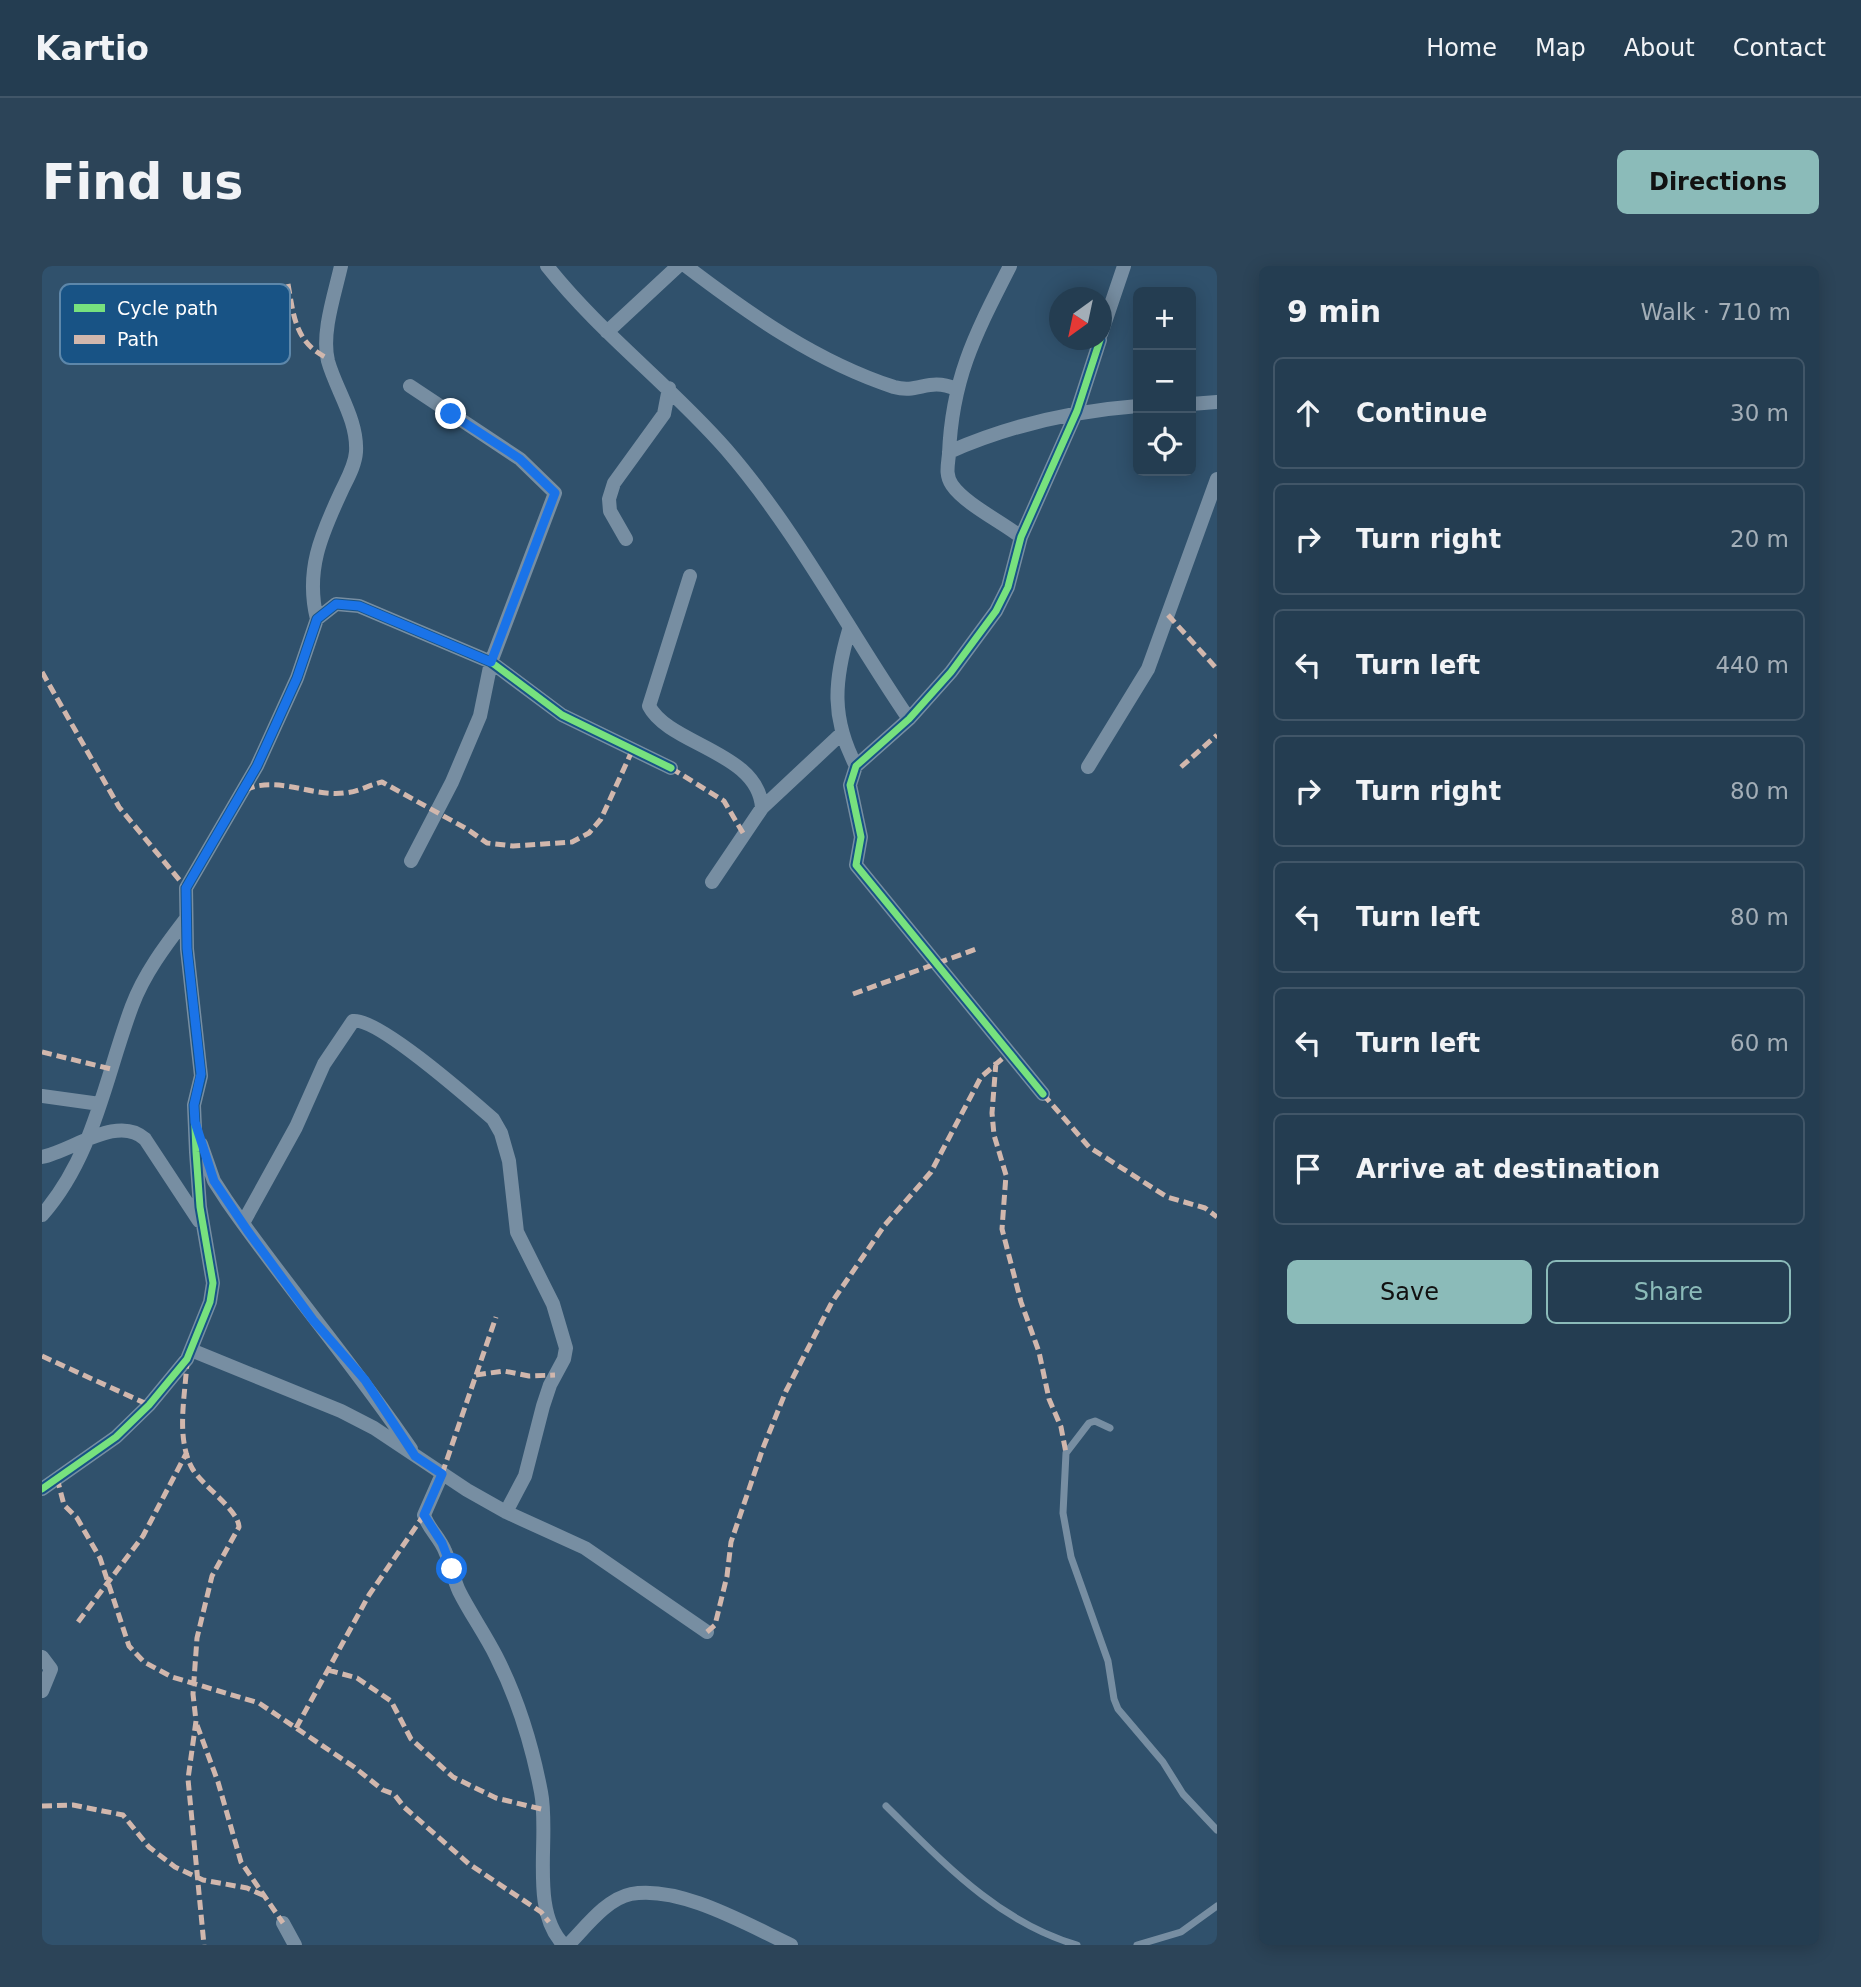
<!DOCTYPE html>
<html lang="en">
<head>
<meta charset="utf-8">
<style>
  body { margin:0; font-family:"DejaVu Sans",sans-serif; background:#2c4458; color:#f1f3f6 }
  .controls { position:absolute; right:21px; top:21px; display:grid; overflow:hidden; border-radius:10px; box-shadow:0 4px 18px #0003 }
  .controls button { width:63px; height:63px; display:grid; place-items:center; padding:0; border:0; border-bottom:2px solid #415668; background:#243d51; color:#f1f3f6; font:35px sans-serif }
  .compass { position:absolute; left:1007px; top:21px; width:63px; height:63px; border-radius:50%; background:#243d51; box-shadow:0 4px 18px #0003; rotate:213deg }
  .stop { position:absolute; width:21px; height:21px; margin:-16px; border:5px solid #1a73e8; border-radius:50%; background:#fff }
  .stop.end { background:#1a73e8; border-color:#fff; box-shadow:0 2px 7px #0008 }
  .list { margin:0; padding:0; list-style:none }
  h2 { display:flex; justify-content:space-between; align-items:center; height:91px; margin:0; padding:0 28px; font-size:30px }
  h2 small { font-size:23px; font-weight:400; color:#a3aeb7 }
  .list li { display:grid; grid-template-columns:46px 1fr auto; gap:21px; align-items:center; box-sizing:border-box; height:112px; margin:0 14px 14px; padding:0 14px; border:2px solid #415668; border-radius:10px }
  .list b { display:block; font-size:26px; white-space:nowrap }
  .list em { font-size:23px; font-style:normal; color:#a3aeb7 }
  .actions { display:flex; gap:14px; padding:21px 28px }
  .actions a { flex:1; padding:16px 0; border:2px solid #8bbbb9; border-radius:10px; text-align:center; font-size:24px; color:#8bbbb9 }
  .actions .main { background:#8bbbb9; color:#111 }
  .icon { flex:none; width:38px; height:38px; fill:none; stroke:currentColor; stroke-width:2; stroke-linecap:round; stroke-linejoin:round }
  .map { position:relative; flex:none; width:1175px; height:1679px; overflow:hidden; border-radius:10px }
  header { display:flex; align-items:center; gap:42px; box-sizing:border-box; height:98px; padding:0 35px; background:#243d51; border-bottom:2px solid #415668 }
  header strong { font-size:33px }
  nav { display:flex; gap:38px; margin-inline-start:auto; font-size:24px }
  .intro { display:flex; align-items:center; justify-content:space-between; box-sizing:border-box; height:168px; padding:0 42px }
  h1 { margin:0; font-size:49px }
  .button { padding:18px 32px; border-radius:10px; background:#8bbbb9; color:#111; font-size:24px; font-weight:700 }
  main { display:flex; gap:42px; padding:0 42px }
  aside { flex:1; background:#243d51; border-radius:10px; box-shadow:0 4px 18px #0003 }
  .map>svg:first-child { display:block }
</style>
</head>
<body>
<header>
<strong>Kartio</strong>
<nav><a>Home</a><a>Map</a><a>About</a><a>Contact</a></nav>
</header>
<div class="intro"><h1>Find us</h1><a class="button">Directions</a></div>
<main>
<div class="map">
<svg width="1175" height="1679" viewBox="0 0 1175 1679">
  <rect width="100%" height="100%" fill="#30516c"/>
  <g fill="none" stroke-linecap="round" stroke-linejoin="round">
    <path stroke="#778ea2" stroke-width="7" d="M1068 1162 1053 1155 1047 1157 1024 1187 1021 1247 1029 1291 1066 1395 1072 1433 1076 1443 1121 1496 1141 1528 1175 1564
      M844 1540C901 1596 956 1656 1035 1679
      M1095 1679 1139 1666 1175 1640"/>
    <path stroke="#778ea2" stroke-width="14" d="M505 0C558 67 627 118 684 183 755 265 806 364 867 453
      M644 0C707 48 775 96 852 121 877 128 886 111 914 123
      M968 0C934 67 910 111 907 188 906 199 903 209 910 219 923 238 960 256 979 271
      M565 66 636 0
      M1059 68 1082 0
      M368 120 478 193 513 227 449 396 438 450 410 516 369 595
      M1149 138 1175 136
      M907 186C968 159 1030 145 1096 140
      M584 273 568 245 567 233 572 217 622 148 627 122
      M648 310 607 440C627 479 717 486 720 542
      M275 353C263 305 279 269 299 226 305 213 313 200 314 186 316 154 294 124 286 95 279 67 293 27 299 0
      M807 364C792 415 789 452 814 500
      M1046 501 1106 403 1175 213
      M670 616 720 542 799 468
      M1001 828 814 599 819 571 808 519 814 500 867 453 909 406 954 345 966 321 979 271 1035 145 1058 74
      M0 830 58 838
      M159 878 172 915 185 935C244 1020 311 1097 369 1183
      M0 891C30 885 76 848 103 873L157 955
      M0 949C52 890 63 812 90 740 102 708 123 680 143 654
      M201 957 254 861 282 798 311 755C335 751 429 834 451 853L459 867 467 895 475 966 511 1038 524 1082 522 1093 508 1119 501 1140 483 1210 464 1246
      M149 1084 299 1145 332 1162 425 1224 464 1246 543 1282 665 1366
      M400 1208 382 1249C386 1262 398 1272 403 1285 409 1298 411 1312 417 1325 428 1347 443 1368 454 1390 476 1433 490 1479 499 1526 508 1571 487 1645 522 1679
      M0 1223 74 1171 107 1139 145 1093 168 1036 171 1017 158 941 154 886 152 839 159 810 145 683 144 622 215 500 255 412 275 353 294 338 317 340 449 396 520 449 629 502
      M0 1391 9 1403 0 1425
      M241 1657 253 1679
      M526 1679C543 1662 564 1633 589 1628 638 1619 706 1659 749 1679"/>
    <path stroke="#d1b7ad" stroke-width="5" stroke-dasharray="10 5" stroke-linecap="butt" d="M246 18C252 51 253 76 285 92
      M1126 349 1175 403
      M0 406 77 541 144 622
      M1139 501 1175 469
      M629 502 682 535 701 567
      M203 524C236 509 269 531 302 527 316 526 327 519 340 516L425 563 445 577 471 580 530 576 547 567 559 553 590 485
      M811 728 937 682
      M0 786 69 803
      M954 796 950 847 952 869 964 909 960 963 979 1036 997 1086 1007 1133 1019 1161 1024 1187
      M1001 828 1047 881 1125 931 1163 942 1175 951
      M0 1090 107 1139
      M145 1093C144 1127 133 1170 150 1202 160 1220 196 1243 197 1261L170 1310 155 1372 151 1428 154 1455 146 1513 162 1679
      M434 1109 462 1105 487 1110 513 1109
      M400 1208 454 1051
      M15 1212 22 1239 35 1252 58 1292 87 1380 102 1396 130 1411 217 1437 312 1501 341 1524 352 1528 362 1541 427 1598 499 1646 507 1656
      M36 1356 101 1270 145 1186
      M665 1366 673 1359 685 1310 689 1276 721 1182 744 1125 790 1036 842 960 889 906 939 811 967 787
      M286 1404 315 1412 349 1435 369 1473 411 1511 454 1532 503 1544
      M155 1459 176 1516 199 1596 241 1657
      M254 1462 327 1329 382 1249
      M0 1540 31 1539 81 1549 107 1581 133 1601 161 1614 205 1622 225 1631"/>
    <g stroke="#185385" stroke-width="11">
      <path id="cycleway" d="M1001 828 814 599 819 571 808 519 814 500 867 453 909 406 954 345 966 321 979 271 1035 145 1058 74
        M0 1223 74 1171 107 1139 145 1093 168 1036 171 1017 158 941 154 886 152 839 159 810 145 683 144 622 215 500 255 412 275 353 294 338 317 340 449 396 520 449 629 502"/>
    </g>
    <use href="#cycleway" stroke="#77e17e" stroke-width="7"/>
  </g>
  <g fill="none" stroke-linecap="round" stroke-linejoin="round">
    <path stroke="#1a73e8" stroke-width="9" d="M409 148 478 193 513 227 449 396 317 340 294 338 275 353 255 412 215 500 144 622 145 682 159 808 152 839 153 856 172 915 205 964 271 1054 323 1114 373 1190 400 1208 382 1249 400 1277 410 1303"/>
  </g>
  <rect x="18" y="18" width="230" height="80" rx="10" fill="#185385" stroke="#5d87aa" stroke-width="2"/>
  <rect x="32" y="38" width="31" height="8" fill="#77e17e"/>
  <rect x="32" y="69" width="31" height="9" fill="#d1b7ad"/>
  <g font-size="19" fill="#fff">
    <text x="75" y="49">Cycle path</text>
    <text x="75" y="80">Path</text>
  </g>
</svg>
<div class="controls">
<button>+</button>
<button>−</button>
<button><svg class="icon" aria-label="locate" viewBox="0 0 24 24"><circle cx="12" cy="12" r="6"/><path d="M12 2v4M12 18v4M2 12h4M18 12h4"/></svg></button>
</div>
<svg class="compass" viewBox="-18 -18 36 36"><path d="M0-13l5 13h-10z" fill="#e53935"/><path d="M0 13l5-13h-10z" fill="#a3aeb7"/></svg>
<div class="stop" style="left:410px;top:1303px"></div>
<div class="stop end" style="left:409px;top:148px"></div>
</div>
<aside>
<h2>9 min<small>Walk · 710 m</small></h2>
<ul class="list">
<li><svg class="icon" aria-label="ahead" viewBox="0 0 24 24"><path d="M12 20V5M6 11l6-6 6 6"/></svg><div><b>Continue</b></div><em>30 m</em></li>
<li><svg class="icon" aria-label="right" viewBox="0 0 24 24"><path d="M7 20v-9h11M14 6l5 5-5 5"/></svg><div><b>Turn right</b></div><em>20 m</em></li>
<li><svg class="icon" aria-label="left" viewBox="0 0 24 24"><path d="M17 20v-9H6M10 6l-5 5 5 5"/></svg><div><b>Turn left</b></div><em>440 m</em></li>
<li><svg class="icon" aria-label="right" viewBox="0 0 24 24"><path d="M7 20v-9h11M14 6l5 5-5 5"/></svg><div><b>Turn right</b></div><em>80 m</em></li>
<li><svg class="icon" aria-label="left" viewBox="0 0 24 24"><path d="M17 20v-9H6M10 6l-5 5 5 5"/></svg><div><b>Turn left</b></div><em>80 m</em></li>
<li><svg class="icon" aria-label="left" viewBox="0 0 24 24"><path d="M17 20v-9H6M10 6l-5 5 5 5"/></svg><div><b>Turn left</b></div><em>60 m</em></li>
<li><svg class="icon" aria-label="arrive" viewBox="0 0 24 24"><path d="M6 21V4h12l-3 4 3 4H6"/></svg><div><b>Arrive at destination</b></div></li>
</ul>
<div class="actions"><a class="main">Save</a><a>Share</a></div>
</aside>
</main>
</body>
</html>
